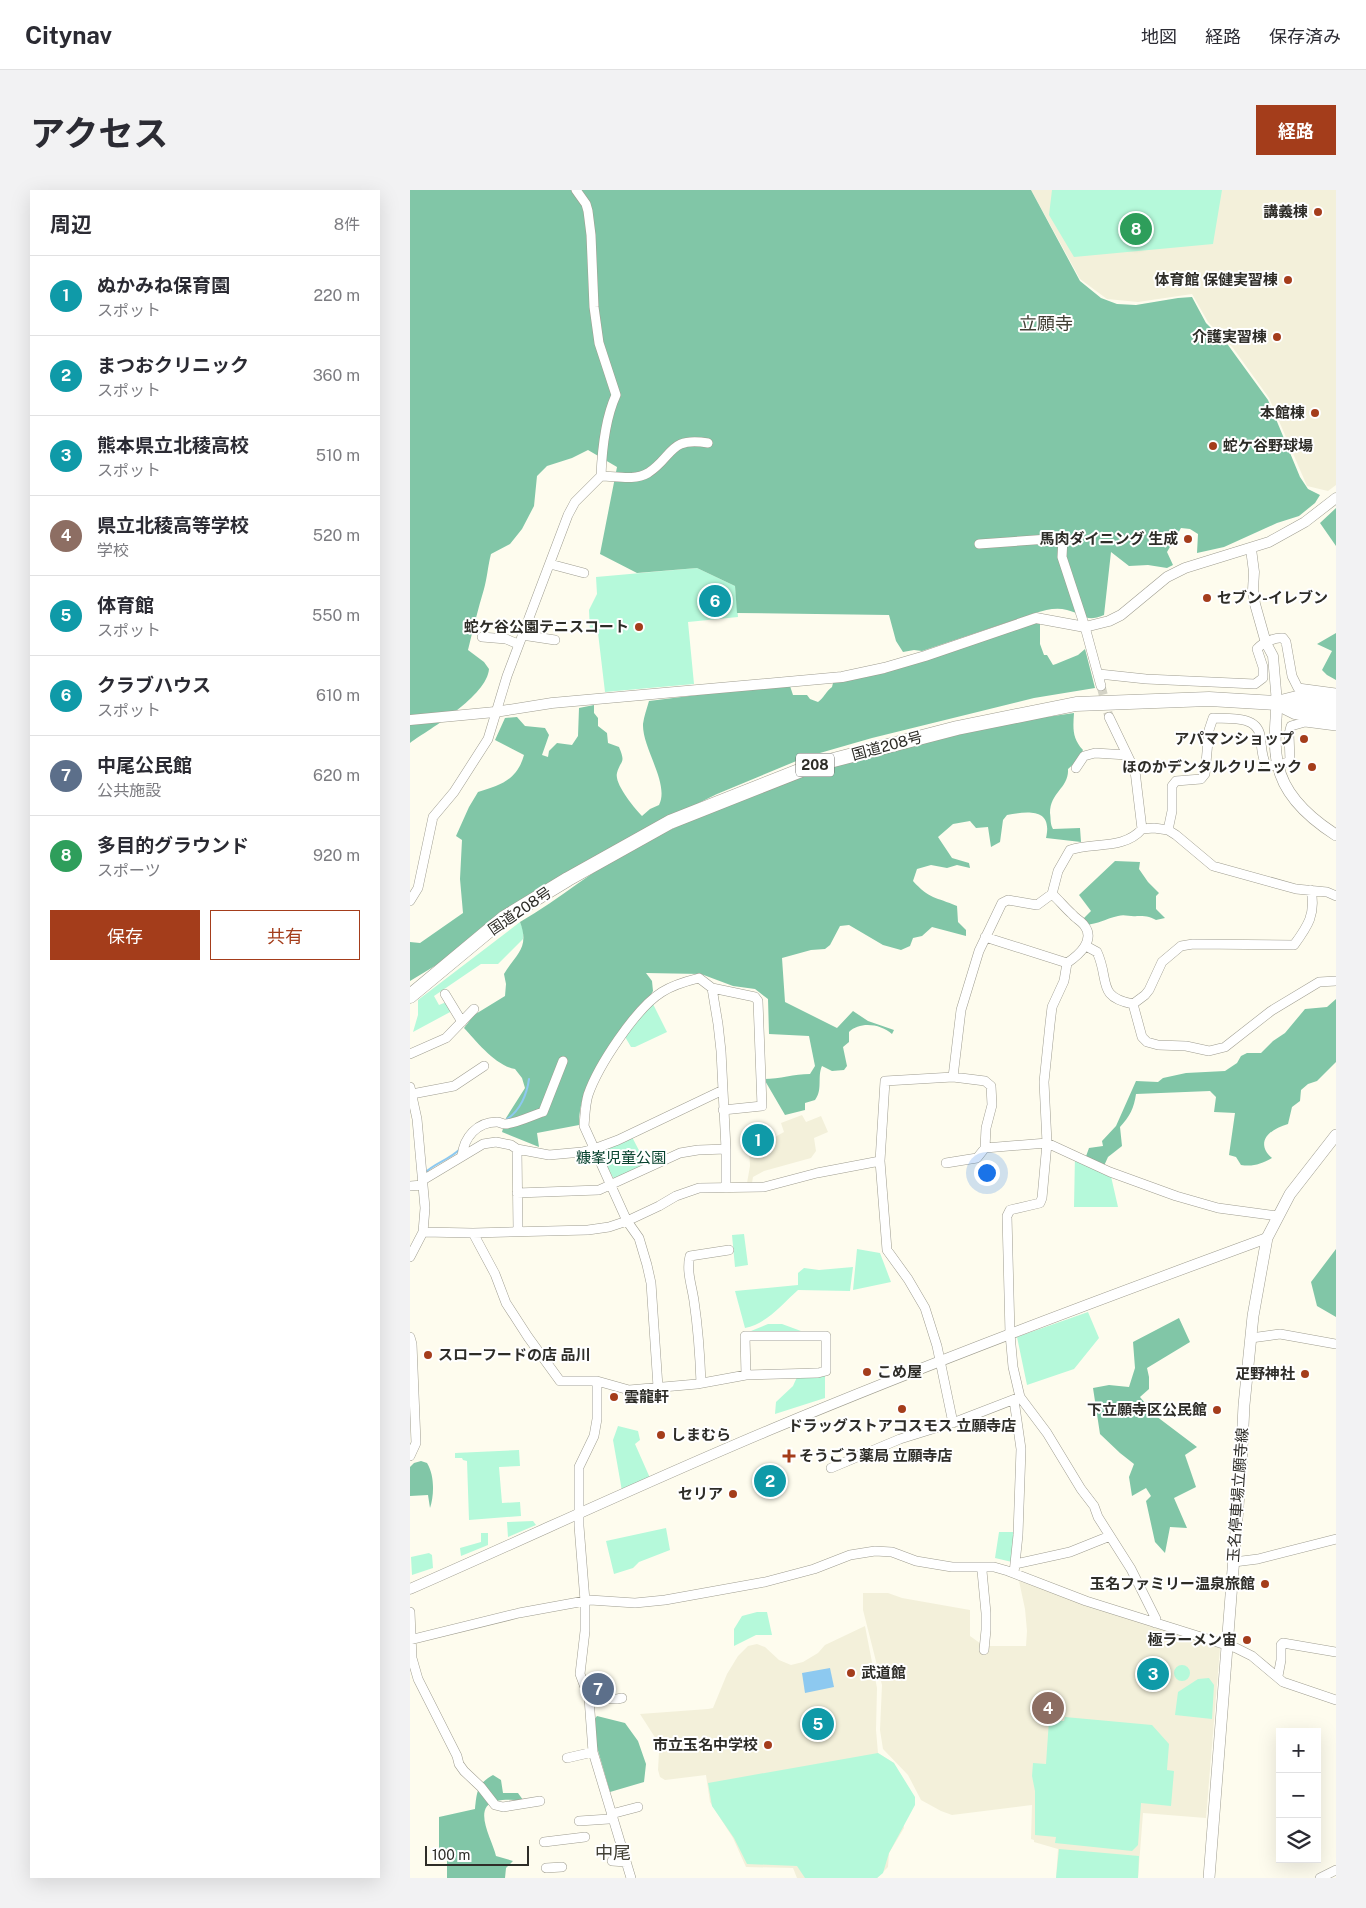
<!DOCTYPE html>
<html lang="ja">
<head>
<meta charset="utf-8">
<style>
  body { margin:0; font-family:"Public Sans","Noto Sans JP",sans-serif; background:#f2f2f3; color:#2b2b33 }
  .controls { position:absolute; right:15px; bottom:15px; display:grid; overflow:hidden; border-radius:0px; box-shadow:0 5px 20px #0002 }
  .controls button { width:45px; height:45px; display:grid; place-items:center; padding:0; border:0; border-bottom:1px solid #e1e1e2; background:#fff; color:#2b2b33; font:25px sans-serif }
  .scale { position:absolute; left:15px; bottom:12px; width:104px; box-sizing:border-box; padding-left:5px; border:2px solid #2e2d28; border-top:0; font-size:14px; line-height:18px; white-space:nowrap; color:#2e2d28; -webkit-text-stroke:4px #fff; paint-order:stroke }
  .you { position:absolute; left:576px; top:982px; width:18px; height:18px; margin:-12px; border:4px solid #fff; border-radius:50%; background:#1a73e8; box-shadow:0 0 0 8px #1a73e833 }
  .badge { display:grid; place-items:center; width:32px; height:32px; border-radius:50%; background:#a43d1b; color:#fff; font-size:16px; font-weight:700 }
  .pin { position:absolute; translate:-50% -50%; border:2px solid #fff; box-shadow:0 1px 5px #0006 }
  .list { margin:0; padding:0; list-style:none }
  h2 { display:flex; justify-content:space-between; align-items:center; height:65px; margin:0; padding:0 20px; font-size:21px }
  h2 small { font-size:16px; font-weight:400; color:#7c7c81 }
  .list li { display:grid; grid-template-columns:32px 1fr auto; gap:15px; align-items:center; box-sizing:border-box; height:80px; padding:0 20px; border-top:1px solid #e1e1e2 }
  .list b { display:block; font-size:19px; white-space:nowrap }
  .list p { margin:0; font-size:16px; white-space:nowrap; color:#7c7c81 }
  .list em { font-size:16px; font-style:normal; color:#7c7c81 }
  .actions { display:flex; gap:10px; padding:15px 20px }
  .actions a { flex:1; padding:11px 0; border:1px solid #a43d1b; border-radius:0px; text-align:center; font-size:18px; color:#a43d1b }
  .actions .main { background:#a43d1b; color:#fff }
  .icon { flex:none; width:28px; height:28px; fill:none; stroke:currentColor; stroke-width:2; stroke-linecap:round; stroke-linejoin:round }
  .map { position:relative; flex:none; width:926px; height:1688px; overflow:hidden; border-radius:0px }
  header { display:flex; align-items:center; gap:30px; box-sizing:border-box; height:70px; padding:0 25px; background:#fff; border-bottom:1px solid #e1e1e2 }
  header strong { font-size:24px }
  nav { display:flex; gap:28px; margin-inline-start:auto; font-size:18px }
  .intro { display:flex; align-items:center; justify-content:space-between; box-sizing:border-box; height:120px; padding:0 30px }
  h1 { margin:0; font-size:35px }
  .button { padding:12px 22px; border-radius:0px; background:#a43d1b; color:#fff; font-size:18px; font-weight:700 }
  main { display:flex; gap:30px; padding:0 30px }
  aside { flex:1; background:#fff; border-radius:0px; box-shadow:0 5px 20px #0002 }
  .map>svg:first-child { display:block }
</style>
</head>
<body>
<header>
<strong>Citynav</strong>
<nav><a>地図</a><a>経路</a><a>保存済み</a></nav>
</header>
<div class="intro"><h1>アクセス</h1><a class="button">経路</a></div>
<main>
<aside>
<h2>周辺<small>8件</small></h2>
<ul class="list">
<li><span class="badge" style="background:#0f9aa8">1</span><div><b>ぬかみね保育園</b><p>スポット</p></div><em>220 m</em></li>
<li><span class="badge" style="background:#0f9aa8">2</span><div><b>まつおクリニック</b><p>スポット</p></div><em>360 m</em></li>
<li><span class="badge" style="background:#0f9aa8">3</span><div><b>熊本県立北稜高校</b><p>スポット</p></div><em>510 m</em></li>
<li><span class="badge" style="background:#8d6e63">4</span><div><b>県立北稜高等学校</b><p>学校</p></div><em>520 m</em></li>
<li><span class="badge" style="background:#0f9aa8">5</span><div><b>体育館</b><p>スポット</p></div><em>550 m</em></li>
<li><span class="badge" style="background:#0f9aa8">6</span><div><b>クラブハウス</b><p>スポット</p></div><em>610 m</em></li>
<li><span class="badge" style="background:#5c6f8a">7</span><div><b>中尾公民館</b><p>公共施設</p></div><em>620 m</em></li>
<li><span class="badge" style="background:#2e9e5b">8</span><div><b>多目的グラウンド</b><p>スポーツ</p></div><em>920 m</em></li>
</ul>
<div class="actions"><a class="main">保存</a><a>共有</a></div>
</aside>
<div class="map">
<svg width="926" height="1688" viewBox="0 0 926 1688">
  <rect width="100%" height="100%" fill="#fefcee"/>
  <path fill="#f3f0da" d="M621 0H926V295L918 301 897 296 859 208 823 158 798 132 782 104 728 112 697 109 670 89Z
    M392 925 396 932 411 926 418 942 404 948 406 961 401 968 354 981 343 987 342 993H337L340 976 339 957H342L343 944H351L356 952 374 942 371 933Z
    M609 1391 810 1458 796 1628 733 1623 728 1688H646L648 1659 624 1652V1650L621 1649 622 1615 542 1625 531 1621 511 1610 498 1585 473 1559 470 1540 472 1495 453 1420V1403H478L492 1408 560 1420V1446L574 1456H616L617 1441 615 1419Z
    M455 1436 467 1498 466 1540 468 1563 484 1573 494 1638 479 1663 478 1677 467 1688H387L383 1678 336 1677 323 1648 300 1612 296 1585 255 1590 250 1587 248 1580 249 1562 246 1549 230 1524 298 1519 303 1518 317 1484 328 1466 338 1456 347 1454 355 1457 369 1470 381 1475 393 1472 408 1463 415 1455Z"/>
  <path fill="#b5f9da" d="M642 0H812L803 54 664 67 639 25Z
    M287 378 325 396 328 427 278 432 284 494 195 502 188 443H180L179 420 187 404 186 387Z
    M110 732 113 740V749L88 774H71L24 806 29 815 39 811 42 821 3 842 8 825V810Z
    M242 812 257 842 225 857H221L214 845Z
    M221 945 236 974 204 989 187 960Z
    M665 965 700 982 708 1017H664Z
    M334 1044 338 1075 325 1077 322 1045Z
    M447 1059 470 1063 481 1092 443 1100Z
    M443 1077 440 1101 388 1100C372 1114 357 1134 335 1138L325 1101 388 1095V1083L394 1078 409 1080Z
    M678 1122 689 1148 664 1179 617 1195 607 1147Z
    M358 1134H372L391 1141 390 1144 341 1143V1141Z
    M415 1185V1208L365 1224 366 1212 383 1196 387 1187Z
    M208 1236 228 1241 230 1250 225 1254 240 1288 212 1301 203 1250Z
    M109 1260 110 1276 89 1277 92 1313 110 1312 111 1326 59 1330 57 1271 53 1270 52 1268H45V1263Z
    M123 1331 126 1335 98 1347 97 1332Z
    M256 1338 260 1360 229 1372 223 1378 204 1384 196 1351Z
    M589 1342H606L602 1372 585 1368Z
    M71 1343H78V1355L51 1366 50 1358 71 1352Z
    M19 1363 22 1365 23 1378 2 1385 1 1367Z
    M347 1422H357L362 1445H346L324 1456V1439L332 1426Z
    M764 1483a8 8 0 1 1 16 0a8 8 0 1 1-16 0Z
    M799 1488 804 1495 802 1529 765 1525 768 1502 788 1489Z
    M655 1527 742 1535 759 1554 757 1580 764 1581 761 1616 731 1613 728 1655 722 1661 645 1653 646 1647 625 1645V1601L622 1586 623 1573 636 1574 639 1530 654 1531Z
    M468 1563 484 1573 505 1607V1615L479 1663 473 1683 467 1688H395L387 1676 337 1674 324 1648 302 1616 298 1593Z
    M649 1659 729 1666 728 1688H646Z"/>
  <path fill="#81c6a7" d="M0 0H621L670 91 691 108 707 114 726 115 768 108 782 107 796 133 818 155 858 210 890 287 898 299 910 305 905 313 889 326 867 333 814 357 787 363 788 344 780 339 771 338 757 362 763 375 757 378 738 375 719 376 701 362 694 425C675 433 674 424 657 420 646 417 636 420 625 423L512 461 504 460 493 462 486 451 479 425 327 423 325 396 287 378 227 383 190 364 207 277 178 260 162 268 137 276 127 286 124 316 112 339 100 354 81 364C78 375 77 389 74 399 68 419 63 439 58 460L74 472 79 479C77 506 21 538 0 553Z
    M926 318V356L910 333Z
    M630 432V454L634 465H637L643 475 646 474 668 465 675 459 685 498 624 508 462 548 396 567 307 604 212 651 92 726 28 774 0 791V752L10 753 53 723 50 689 52 650 46 646 59 617 68 602C91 595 107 590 114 565L85 550 95 528 107 527 115 536 135 538 139 545 132 565 138 567 139 561 147 553 162 555 168 546 169 518 184 515V523L188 528V536L197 543 198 553 209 557C216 574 211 569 207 583 204 594 225 619 232 626L240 619 249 615C260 594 232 558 233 534 234 526 237 518 239 511L377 494 380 496 383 505H397L400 509 408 512C414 508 416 501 422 497L424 489Z
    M926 443V490L917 485 912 480 922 461 907 454Z
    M664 523C663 538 662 548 673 560L667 571 658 579C659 598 640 602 640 623 641 629 640 634 643 639L670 638 671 652 636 648C643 618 618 621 597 625L593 630 590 652 581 657 578 637 566 638 560 631 543 634 528 647 542 668 559 673 560 678 547 675 537 678 521 675 507 679 503 691C519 709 526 707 547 716L548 732 556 740V746L522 737 512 746 503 748 500 756 491 760 473 755 439 735 430 736 420 755 415 759 401 760 372 768 375 812 427 838 443 821 458 831 484 840 482 844C471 834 450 831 439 842V852L433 857 437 876 434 880 422 881 412 876C407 887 413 900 405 910L395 913V920L375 925 354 889C370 889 384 884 400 884L405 876 399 846 359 844 358 809 345 799 323 796 291 784 236 783 242 791 243 801C218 846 169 879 169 935L127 943 129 957 92 942 96 928 115 898 112 888 105 879C86 876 66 851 54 838L64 825 95 806 96 794 94 784C106 764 120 758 110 732 150 709 186 677 228 656 361 587 515 544 664 523Z
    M705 671 730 672 729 679 738 692 749 703 746 706V719L755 728 746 730C739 726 735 726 727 726 720 727 715 724 708 726 694 729 690 734 674 735L671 731 675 728 673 729 681 721 669 705Z
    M926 809V872L907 891 898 894 891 900 890 911 882 917 878 934C860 939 844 952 862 968 851 974 843 977 831 975L826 967 819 965 825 923 804 922 806 907 800 901 726 904C724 918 720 926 710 937L712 956 698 967 693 978 675 969 679 958 693 956 692 951 706 936 726 891 748 892 753 888 776 883 815 881 827 873 831 866 837 863H851L863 851 875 843 895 819 917 817Z
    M926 1059V1127L907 1116 901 1092Z
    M769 1128 780 1152 737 1178 739 1187V1199L730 1207 746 1226 787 1257 775 1265 786 1297 764 1308 777 1338 760 1337 755 1363 745 1352 736 1311 741 1306 736 1298 722 1306 719 1287 724 1274 710 1263 690 1244 683 1198 699 1195 719 1197 725 1178 723 1152Z
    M11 1271 17 1273C25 1286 24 1306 20 1318L18 1305 0 1306V1277L4 1273Z
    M187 1526 215 1533 228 1551 236 1574 234 1592 200 1602 187 1557 184 1530Z
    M83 1585 91 1590 93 1603H108L113 1610C104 1610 94 1609 86 1611 61 1617 83 1651 86 1666L103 1671 96 1678 95 1688H37V1669L29 1662V1627L65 1619C67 1601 67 1594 83 1585Z"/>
  <path fill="#8dc9f0" d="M420 1478 424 1497 395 1503 392 1483Z"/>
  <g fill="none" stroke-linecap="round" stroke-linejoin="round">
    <path stroke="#8dc9f0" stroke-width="2" d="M97 929C110 921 117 904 119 889
      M15 983C23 974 39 970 50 959"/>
    <path stroke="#d4d3c6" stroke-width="9" stroke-dasharray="9 4.5" stroke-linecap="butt" d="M691 496 699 527"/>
    <g stroke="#9f9d90" stroke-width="10">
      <path id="minor" d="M191 286C206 286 224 291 238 283 263 267 259 246 298 253
        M569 354 653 348 652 367 675 437 691 496
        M140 374 174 383
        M112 445 145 450
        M72 447 96 449 108 454
        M689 484 736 489 845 494 853 488V477L847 459C852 453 865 447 873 448L876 452 882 486 888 498 926 503
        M699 527 725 581 732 639
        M666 578 674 566 685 563 717 565
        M758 640 762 621V596L766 591 791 589 795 584 799 540 803 528C818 529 846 525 850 545 852 556 851 565 856 575L868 576 880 571 879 544 881 536 895 532 926 536
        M642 704C649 710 655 718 662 724 665 728 671 731 674 735 686 750 669 765 657 773L654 791 642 817 640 834 634 892 637 953 632 1008 630 1013 600 1020 597 1026 600 1144 603 1177 610 1207 637 1243 671 1299 684 1316 688 1327 721 1379 746 1429 745 1433
        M0 711 8 698 23 627 44 602 78 549 97 486 158 325 165 312 191 286C192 260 195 229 206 205L189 153 184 117 181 45 178 21 176 14 166 0
        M575 747 657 773
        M676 756 687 762C700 790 686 807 723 814L735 805 739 800 752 772 771 756 783 754 884 755C898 736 906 724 901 700
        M302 798 308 834 311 861 316 959V998
        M35 804 52 832
        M723 814 732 847 737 852 748 855 776 856 799 861 815 857 861 821 909 792 926 791
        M0 864 36 848 64 819
        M543 887 575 891 581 896 582 915 576 938 575 958
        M0 897 7 929 15 1018 13 1042 0 1067
        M2 904 44 896 74 876
        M107 959 108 1041
        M52 966C54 947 67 932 87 932 90 932 92 934 95 934 105 934 123 925 133 922L153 871
        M536 973 567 968 575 958 637 953 700 982 766 1006 808 1018 868 1026
        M13 990 73 954 86 952 101 955 107 959 139 965 172 962 184 959 208 950 313 900
        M0 996 13 995
        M107 1003 189 1000 270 963 288 960 316 959
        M13 1042 63 1043 178 1040 199 1037 217 1031 249 1016 266 1006 289 998 354 997 407 983 470 971
        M63 1043 85 1084 96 1113 118 1147 150 1191H187L219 1200 287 1194 336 1185 408 1183 416 1181V1146H335L336 1185
        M0 1147 2 1154 6 1253 0 1266
        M841 1148 870 1144 926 1154
        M187 1191V1229L184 1246 169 1277V1336L175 1411V1441L170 1484 179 1508 183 1562 221 1688
        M291 1193C290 1166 288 1138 284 1111 282 1096 276 1081 280 1066L319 1060
        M248 1197 241 1093 237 1075 229 1048 217 1031 174 936C175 926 175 915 178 905 188 876 226 818 252 802 263 795 277 791 289 788L302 798 345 807 348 811 352 916 313 920
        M543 1233 527 1156 515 1118 498 1089 477 1060 470 971 475 891 543 887 551 820 569 761 592 713 598 710 627 715 642 704 648 681 660 660C683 652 714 660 732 639L744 638 758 640 766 645 803 676 886 699 917 702 926 706
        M421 1278 490 1249 548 1231 610 1207
        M824 1372 848 1369 926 1349
        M605 1374 660 1362 700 1346
        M573 1377 572 1381 576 1423V1440L574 1460
        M604 1383 608 1345 611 1259 604 1210
        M0 1422 2 1468 8 1489 47 1566 49 1574 54 1581 71 1597 85 1615 93 1617 130 1611
        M0 1450 109 1423 180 1410 225 1413 255 1410 355 1392 404 1379 440 1365 465 1361 482 1362 506 1371 542 1377H584L598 1381 676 1411 826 1458 842 1466 873 1492 926 1510
        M868 1486 871 1470V1455L873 1453 926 1462
        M179 1508 207 1509 212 1508
        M157 1568 183 1562
        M169 1631 199 1629 205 1623 228 1617
        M134 1652 175 1647
        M202 1671 216 1672
        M136 1678 152 1677
        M910 1688 926 1680"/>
    </g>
    <g stroke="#9f9d90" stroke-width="11">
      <path id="tertiary" d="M841 359 844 382 843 400 845 414 856 453 863 466 867 513
        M0 530 85 522 142 513 432 487 474 478 515 466 626 428 675 437 699 431 711 425 757 387 775 378 859 352 895 332 926 308
        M0 1399C121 1346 240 1290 362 1239 525 1171 691 1109 857 1048"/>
    </g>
    <g stroke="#9f9d90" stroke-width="12">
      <path id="secondary" d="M867 513C866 533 863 555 868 575 874 605 901 629 926 645
        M799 1688 831 1277 834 1215 843 1126 857 1048 880 1004 926 945"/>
    </g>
    <g stroke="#9f9d90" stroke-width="15">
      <path id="trunk" d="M867 513 885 522 926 527
        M0 806 94 728 158 689 260 632 404 575 547 538 666 514 799 509 867 513 887 508 926 513"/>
    </g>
    <use href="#minor" stroke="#fff" stroke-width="9"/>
    <use href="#tertiary" stroke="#fff" stroke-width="10"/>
    <use href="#secondary" stroke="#fff" stroke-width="11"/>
    <use href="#trunk" stroke="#fff" stroke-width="14"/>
  </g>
  <g fill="#a43d1b" stroke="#fff" stroke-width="2">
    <circle cx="908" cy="22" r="5"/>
    <circle cx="878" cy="90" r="5"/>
    <circle cx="867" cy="147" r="5"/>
    <circle cx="905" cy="223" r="5"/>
    <circle cx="803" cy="256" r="5"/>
    <circle cx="778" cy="349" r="5"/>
    <circle cx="797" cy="408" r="5"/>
    <circle cx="229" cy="437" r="5"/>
    <circle cx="894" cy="549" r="5"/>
    <circle cx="902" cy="577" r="5"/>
    <circle cx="18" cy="1165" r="5"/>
    <circle cx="457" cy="1182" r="5"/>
    <circle cx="895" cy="1184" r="5"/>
    <circle cx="204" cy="1207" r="5"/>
    <circle cx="492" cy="1219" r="5"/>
    <circle cx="807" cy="1220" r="5"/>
    <circle cx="251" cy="1245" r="5"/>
    <path d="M376.5 1258.5h5v5h5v5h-5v5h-5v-5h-5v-5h5z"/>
    <circle cx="323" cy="1304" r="5"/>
    <circle cx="855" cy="1394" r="5"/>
    <circle cx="837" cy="1450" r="5"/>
    <circle cx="441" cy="1483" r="5"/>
    <circle cx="358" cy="1555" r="5"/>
  </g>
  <g text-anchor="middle" stroke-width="4" stroke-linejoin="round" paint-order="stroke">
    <rect fill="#fff" stroke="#6d6c68" stroke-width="1" x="386" y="563.5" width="38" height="23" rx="4"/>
    <g font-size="14" font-weight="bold" fill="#2e2d28">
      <text x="405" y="580">208</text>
    </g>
    <g font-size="15" font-weight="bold" fill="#2e2d28" stroke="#fff" text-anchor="end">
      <text x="898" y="27">講義棟</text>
      <text x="868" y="95">体育館 保健実習棟</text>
      <text x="857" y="152">介護実習棟</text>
      <text x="895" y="228">本館棟</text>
      <text x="813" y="261" text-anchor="start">蛇ケ谷野球場</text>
      <text x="768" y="354">馬肉ダイニング 生成</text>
      <text x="807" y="413" text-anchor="start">セブン-イレブン</text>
      <text x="219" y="442">蛇ケ谷公園テニスコート</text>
      <text x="884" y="554">アパマンショップ</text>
      <text x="892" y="582">ほのかデンタルクリニック</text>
      <text x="28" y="1170" text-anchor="start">スローフードの店 品川</text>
      <text x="467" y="1187" text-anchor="start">こめ屋</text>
      <text x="885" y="1189">疋野神社</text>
      <text x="214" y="1212" text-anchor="start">雲龍軒</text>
      <text x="797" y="1225">下立願寺区公民館</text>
      <text x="492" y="1241" text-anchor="middle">ドラッグストアコスモス 立願寺店</text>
      <text x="261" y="1250" text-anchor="start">しまむら</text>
      <text x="389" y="1271" text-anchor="start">そうごう薬局 立願寺店</text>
      <text x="313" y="1309">セリア</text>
      <text x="845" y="1399">玉名ファミリー温泉旅館</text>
      <text x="827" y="1455">極ラーメン宙</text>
      <text x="451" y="1488" text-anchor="start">武道館</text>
      <text x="348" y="1560">市立玉名中学校</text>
    </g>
    <g font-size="15" fill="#2e2d28" stroke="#fff">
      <text transform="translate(477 556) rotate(-15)" y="5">国道208号</text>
      <text transform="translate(110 721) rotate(-34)" y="5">国道208号</text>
      <text transform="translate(828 1305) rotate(-86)" y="5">玉名停車場立願寺線</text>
    </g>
    <g font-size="15" fill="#08432f" stroke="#fff">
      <text x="211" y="973">糠峯児童公園</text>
    </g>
    <g font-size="18" fill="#424035" stroke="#fff">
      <text x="636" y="140">立願寺</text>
      <text x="203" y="1669">中尾</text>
    </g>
  </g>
</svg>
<div class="controls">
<button>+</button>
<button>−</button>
<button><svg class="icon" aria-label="layers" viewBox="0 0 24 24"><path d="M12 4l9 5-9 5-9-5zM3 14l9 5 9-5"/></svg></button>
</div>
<div class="scale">100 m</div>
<div class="you"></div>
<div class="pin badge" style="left:348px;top:950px;background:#0f9aa8">1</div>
<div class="pin badge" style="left:360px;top:1291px;background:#0f9aa8">2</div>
<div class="pin badge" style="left:743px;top:1484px;background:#0f9aa8">3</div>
<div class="pin badge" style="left:638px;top:1518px;background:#8d6e63">4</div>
<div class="pin badge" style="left:408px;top:1534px;background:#0f9aa8">5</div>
<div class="pin badge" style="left:305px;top:411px;background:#0f9aa8">6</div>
<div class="pin badge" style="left:188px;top:1499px;background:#5c6f8a">7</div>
<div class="pin badge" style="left:726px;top:39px;background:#2e9e5b">8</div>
</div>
</main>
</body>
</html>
